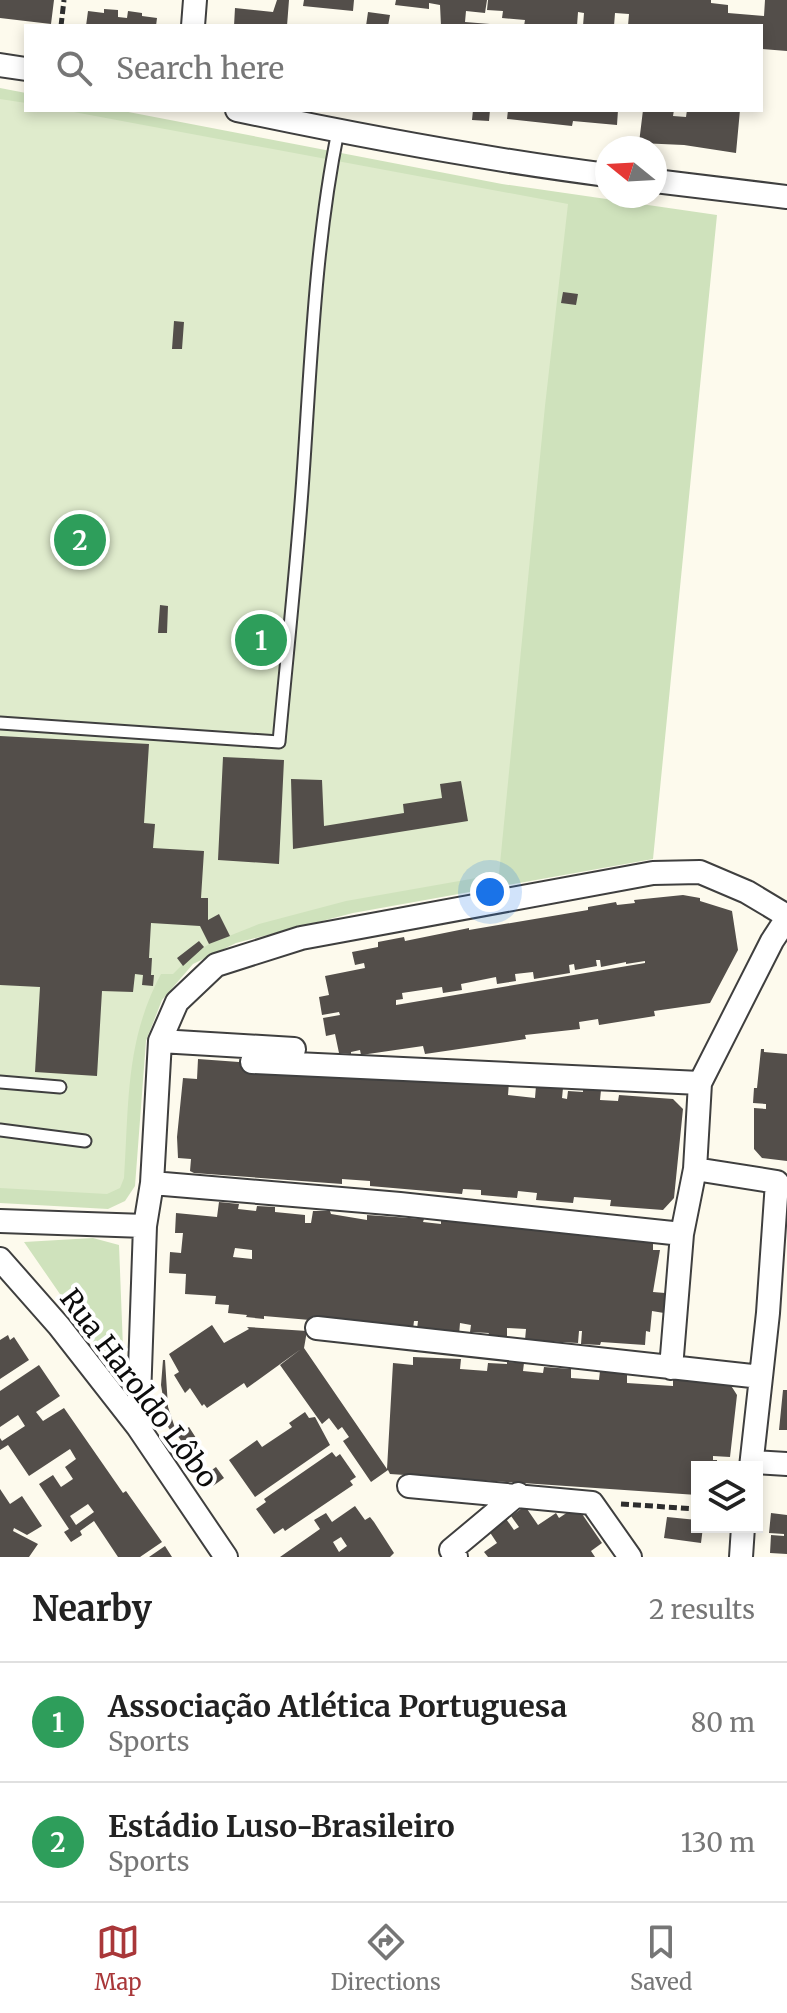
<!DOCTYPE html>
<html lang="en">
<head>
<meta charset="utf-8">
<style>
  body { margin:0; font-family:Merriweather,serif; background:#f2f2f2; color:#222 }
  .controls { position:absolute; right:24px; bottom:24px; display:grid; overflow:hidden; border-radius:0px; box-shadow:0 4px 12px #0003 }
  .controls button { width:72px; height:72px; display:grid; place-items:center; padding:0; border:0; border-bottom:2px solid #e0e0e0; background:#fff; color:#222; font:40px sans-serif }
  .compass { position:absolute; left:595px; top:136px; width:72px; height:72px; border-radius:50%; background:#fff; box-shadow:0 4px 12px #0003; rotate:288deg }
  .you { position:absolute; left:490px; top:892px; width:28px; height:28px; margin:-20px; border:6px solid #fff; border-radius:50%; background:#1a73e8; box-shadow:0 0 0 12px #1a73e833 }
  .badge { display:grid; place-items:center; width:52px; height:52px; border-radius:50%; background:#a93739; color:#fff; font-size:26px; font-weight:700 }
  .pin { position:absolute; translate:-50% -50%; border:4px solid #fff; box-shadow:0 2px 8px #0006 }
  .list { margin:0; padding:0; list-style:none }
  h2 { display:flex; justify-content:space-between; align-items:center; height:104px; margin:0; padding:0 32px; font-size:34px }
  h2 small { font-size:26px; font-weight:400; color:#767676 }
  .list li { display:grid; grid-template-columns:52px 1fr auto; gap:24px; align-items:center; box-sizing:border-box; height:120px; padding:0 32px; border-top:2px solid #e0e0e0 }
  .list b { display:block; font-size:30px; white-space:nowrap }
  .list p { margin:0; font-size:26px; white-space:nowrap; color:#767676 }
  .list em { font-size:26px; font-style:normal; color:#767676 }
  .icon { flex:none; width:44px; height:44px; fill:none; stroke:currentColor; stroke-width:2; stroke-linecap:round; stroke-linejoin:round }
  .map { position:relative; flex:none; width:787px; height:1557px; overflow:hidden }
  .search { position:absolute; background:#fff; box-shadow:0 4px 12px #0003; left:24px; right:24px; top:24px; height:88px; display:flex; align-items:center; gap:20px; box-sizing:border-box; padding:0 28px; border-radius:0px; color:#767676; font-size:30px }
  .sheet { height:344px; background:#fff }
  nav { display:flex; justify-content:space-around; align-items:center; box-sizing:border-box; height:112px; border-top:2px solid #e0e0e0; background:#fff; font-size:22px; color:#767676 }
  nav a { display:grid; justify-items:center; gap:4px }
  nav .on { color:#a93739 }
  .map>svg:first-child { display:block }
</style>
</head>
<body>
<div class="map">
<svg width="787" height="1557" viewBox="0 0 787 1557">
  <rect width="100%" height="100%" fill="#fdfaed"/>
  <path fill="#cfe2bc" d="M0 88 26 93V110H118L502 184 717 215 653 859 353 913 236 943 193 964 162 1000 146 1041 135 1186 125 1201 108 1209 0 1203Z
    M93 1238 119 1245 123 1348 100 1352 24 1242Z"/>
  <path fill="#dfebcc" d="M0 99 26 103V110H63L568 204 545 406 499 874 346 901 259 924 209 944 190 957 173 974H161C125 1041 129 1105 124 1178L120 1188 107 1194 0 1188Z"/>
  <path fill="#534e4a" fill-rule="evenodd" d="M0 0H54L51 24 0 18Z
    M277 0H289L287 26H234L235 8 273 12Z
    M304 0H354L353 11 303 6Z
    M396 0H487L485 13 466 11 465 22 490 24V26H441L440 5 429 3V9L395 5Z
    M488 0H711V3L728 5V13L764 16 765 0H787V51L761 49V26H628L629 14 615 13 614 26H583L584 13 578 12 577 26H524L525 20 502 18 503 11 487 10Z
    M104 9 118 10V17L127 18 128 11 142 13V16L157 18 156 26H86L88 11 104 13Z
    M368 12 390 15 388 26H366Z
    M473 110H490L489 121 472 120Z
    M508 110H618L617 125 573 121 572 126 507 119Z
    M643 110H674L673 116 686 117 687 110H740L736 153 684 145 639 143Z
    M563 292 578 294 576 305 561 303Z
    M174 321 184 322 182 349H172Z
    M160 605 168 606 167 633H158Z
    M0 736 149 744 144 823 155 824 153 848 204 851 201 898H208V920L219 914 230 936 209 944 200 926 151 923 149 958H152L151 975H154L153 986 142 985 143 975 135 974 133 992 102 991 97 1076 35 1072 40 987 0 985Z
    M223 757 284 760 279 864 218 860Z
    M291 779 322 780 324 826 404 813 403 804 442 798 440 784 461 781 468 821 293 849Z
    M683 895 700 898V901L732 911 738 950 710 1003 654 1011 655 1016 599 1025 598 1019 579 1022 580 1029 525 1035 526 1039 425 1054 423 1046 361 1055 360 1050 351 1052V1054L339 1053 335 1034 326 1036 323 1018 340 1015 339 1012 322 1015 319 997 329 995 325 976 365 968 364 963 355 965 352 952 378 947V942L404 937 405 941 469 928V930L588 910V907L616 902 617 905 635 903 634 900ZM596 960H600L601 967 626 962V964L645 961V963L396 1005V1000L403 999 402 993 442 987 443 993 462 990 461 984 496 977 497 984 516 981 515 974 533 972 534 979 570 973 569 965 574 964 575 970 597 966Z
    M199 941 204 947 183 966 177 958Z
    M761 1049H764V1052L787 1054V1161L762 1158 754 1149V1108L766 1109V1104L753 1103 754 1088H757Z
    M198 1059 509 1082 508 1095 535 1098 536 1086 563 1088 562 1098 567 1099 568 1091 583 1092V1088L601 1090 600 1100 618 1101 619 1095 673 1099 683 1109 674 1198 663 1210 610 1206 611 1200 574 1197 573 1203 536 1200 537 1193 518 1191 517 1198 481 1195V1190L463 1189 462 1194 370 1186V1181L342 1179V1184L194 1173 190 1171 191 1159 178 1158 177 1137 183 1078 197 1079Z
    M219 1202 239 1204 238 1209 256 1211 257 1206 275 1207V1212L305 1215V1223H311L313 1211H330L331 1214 367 1220V1215L424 1219 423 1222 441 1224V1220L590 1232V1237L609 1238V1233L653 1237V1250H660L653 1292 665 1293 664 1313 652 1311 650 1332 646 1331 645 1345 601 1342 600 1345 581 1344 582 1331H579L578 1343 525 1340 526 1329 507 1328V1337L488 1335 489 1333 470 1332 471 1325 460 1323 459 1335 417 1329 418 1321H414L413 1329 264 1316V1319L246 1317 247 1315 228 1313 229 1305 215 1304 216 1296 185 1294 186 1274 169 1273 170 1252 181 1253 183 1233H175L176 1213 217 1217ZM235 1248 252 1250V1259L233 1257Z
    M212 1325 224 1343 249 1329 247 1327 307 1331 304 1348 387 1469 393 1363 413 1365V1357L461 1359 460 1369 487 1371 488 1363 507 1364V1362L524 1363 523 1371 543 1373 544 1367 571 1369V1378L599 1380 600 1371 627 1373V1383L673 1386V1379L730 1384 737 1395 730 1457 713 1456V1460H717V1467H697V1495L405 1475 390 1474 388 1470 371 1482 343 1441 349 1437 342 1427 338 1430 329 1418 322 1424 280 1365 301 1349 247 1388 244 1383 207 1408 204 1404 202 1406 190 1388 185 1393 174 1375 179 1372 169 1354Z
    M8 1335 10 1340 14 1337 29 1360 0 1379V1340Z
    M163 1360H165L168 1407 177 1434 174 1436 163 1419 166 1415 161 1385Z
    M39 1365 60 1396 36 1412 43 1421 64 1408 123 1493 126 1491 162 1542 140 1557H118L94 1521 80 1531 82 1535 71 1542 64 1532 69 1529 39 1484 53 1475 61 1487 73 1479 65 1467 76 1459 70 1449 29 1476 8 1445 0 1450V1438L2 1441 25 1426 18 1415 0 1427V1391ZM88 1504 94 1512 76 1525 70 1516Z
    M783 1390H787V1430H779Z
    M305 1412 309 1418 315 1417 330 1445 255 1497 229 1460 257 1440 262 1447 292 1427 289 1423Z
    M189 1427 196 1438 185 1446 177 1435Z
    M198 1442 205 1451 194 1458 188 1450Z
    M332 1452 336 1457 340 1454 356 1477 350 1481 353 1485 285 1531 283 1528 274 1534 256 1509 266 1502 264 1499Z
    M216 1467 224 1478 213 1486 205 1475Z
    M0 1489 10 1504 22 1496 42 1526 27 1535 14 1528 13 1531 38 1544 29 1557H0Z
    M355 1506 365 1520 370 1517 374 1522 394 1553 390 1557H280L320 1529 314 1520 326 1513 332 1522ZM341 1537 347 1546 339 1552 333 1542Z
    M525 1506 538 1525 556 1513 559 1518 571 1510 580 1511 602 1543 591 1551 595 1557H488L484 1552 497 1543 489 1531 504 1516 514 1530 519 1527 511 1516Z
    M771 1513 787 1515V1554L770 1553 771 1535 784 1536V1534L769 1533Z
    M667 1517 697 1520V1527H703L701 1543 664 1538Z
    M165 1546 172 1557H149Z"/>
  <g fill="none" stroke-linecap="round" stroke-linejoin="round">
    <g stroke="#3f3f3f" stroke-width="15">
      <path id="service" d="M0 723 279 742C287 653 297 565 303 476 311 361 315 244 338 131
        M0 1082 60 1087
        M0 1130 85 1141"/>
    </g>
    <g stroke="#3f3f3f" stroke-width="26">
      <path id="minor" d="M193 26 195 0
        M0 65 26 69
        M237 110C360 136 483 159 607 175
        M655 181 787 197
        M160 1041 294 1049
        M252 1062 700 1083
        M152 1183 400 1204 682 1234
        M0 1221 145 1226
        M0 1259 59 1326 138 1427 226 1557
        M317 1328 761 1377 768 1313 777 1182 695 1169 700 1083 772 941 787 918
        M671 1368 682 1234 695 1169
        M138 1427 145 1226 152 1183 160 1041 177 1002 216 965 301 938 653 873 700 872 747 892 787 916
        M752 1462 787 1464
        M751 1467 761 1377
        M409 1486 592 1503 630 1557
        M456 1557 451 1550 518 1494
        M741 1557 743 1527"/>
    </g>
    <path stroke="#2e2e2e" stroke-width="5" stroke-dasharray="8 4" stroke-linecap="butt" d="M61 26 64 0
      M621 1504 697 1509"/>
    <use href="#service" stroke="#fff" stroke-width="11"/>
    <use href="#minor" stroke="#fff" stroke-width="22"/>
  </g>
  <g text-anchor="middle" stroke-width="8" stroke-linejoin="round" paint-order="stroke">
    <g font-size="28" fill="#0c0c0c" stroke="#fff">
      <text transform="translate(139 1388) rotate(53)" y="10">Rua Haroldo Lôbo</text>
    </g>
  </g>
</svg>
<div class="controls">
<button><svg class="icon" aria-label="layers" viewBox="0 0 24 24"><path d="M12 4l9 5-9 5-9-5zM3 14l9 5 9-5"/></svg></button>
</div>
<svg class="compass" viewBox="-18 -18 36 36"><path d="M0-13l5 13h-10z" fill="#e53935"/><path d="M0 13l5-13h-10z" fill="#767676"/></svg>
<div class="you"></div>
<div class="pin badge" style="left:261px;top:640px;background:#2e9e5b">1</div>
<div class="pin badge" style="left:80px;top:540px;background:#2e9e5b">2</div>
<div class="search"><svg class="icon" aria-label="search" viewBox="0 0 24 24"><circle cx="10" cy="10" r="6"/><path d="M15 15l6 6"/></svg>Search here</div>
</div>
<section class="sheet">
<h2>Nearby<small>2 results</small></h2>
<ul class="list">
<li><span class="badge" style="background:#2e9e5b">1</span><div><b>Associação Atlética Portuguesa</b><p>Sports</p></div><em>80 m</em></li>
<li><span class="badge" style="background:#2e9e5b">2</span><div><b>Estádio Luso-Brasileiro</b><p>Sports</p></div><em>130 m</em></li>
</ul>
</section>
<nav>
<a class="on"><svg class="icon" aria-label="map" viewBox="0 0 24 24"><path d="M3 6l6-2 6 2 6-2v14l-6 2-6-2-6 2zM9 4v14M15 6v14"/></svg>Map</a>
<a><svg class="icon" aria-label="directions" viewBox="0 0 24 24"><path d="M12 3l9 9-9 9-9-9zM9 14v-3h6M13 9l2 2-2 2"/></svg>Directions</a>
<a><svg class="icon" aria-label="saved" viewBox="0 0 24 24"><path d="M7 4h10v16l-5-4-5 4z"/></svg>Saved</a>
</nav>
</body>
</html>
